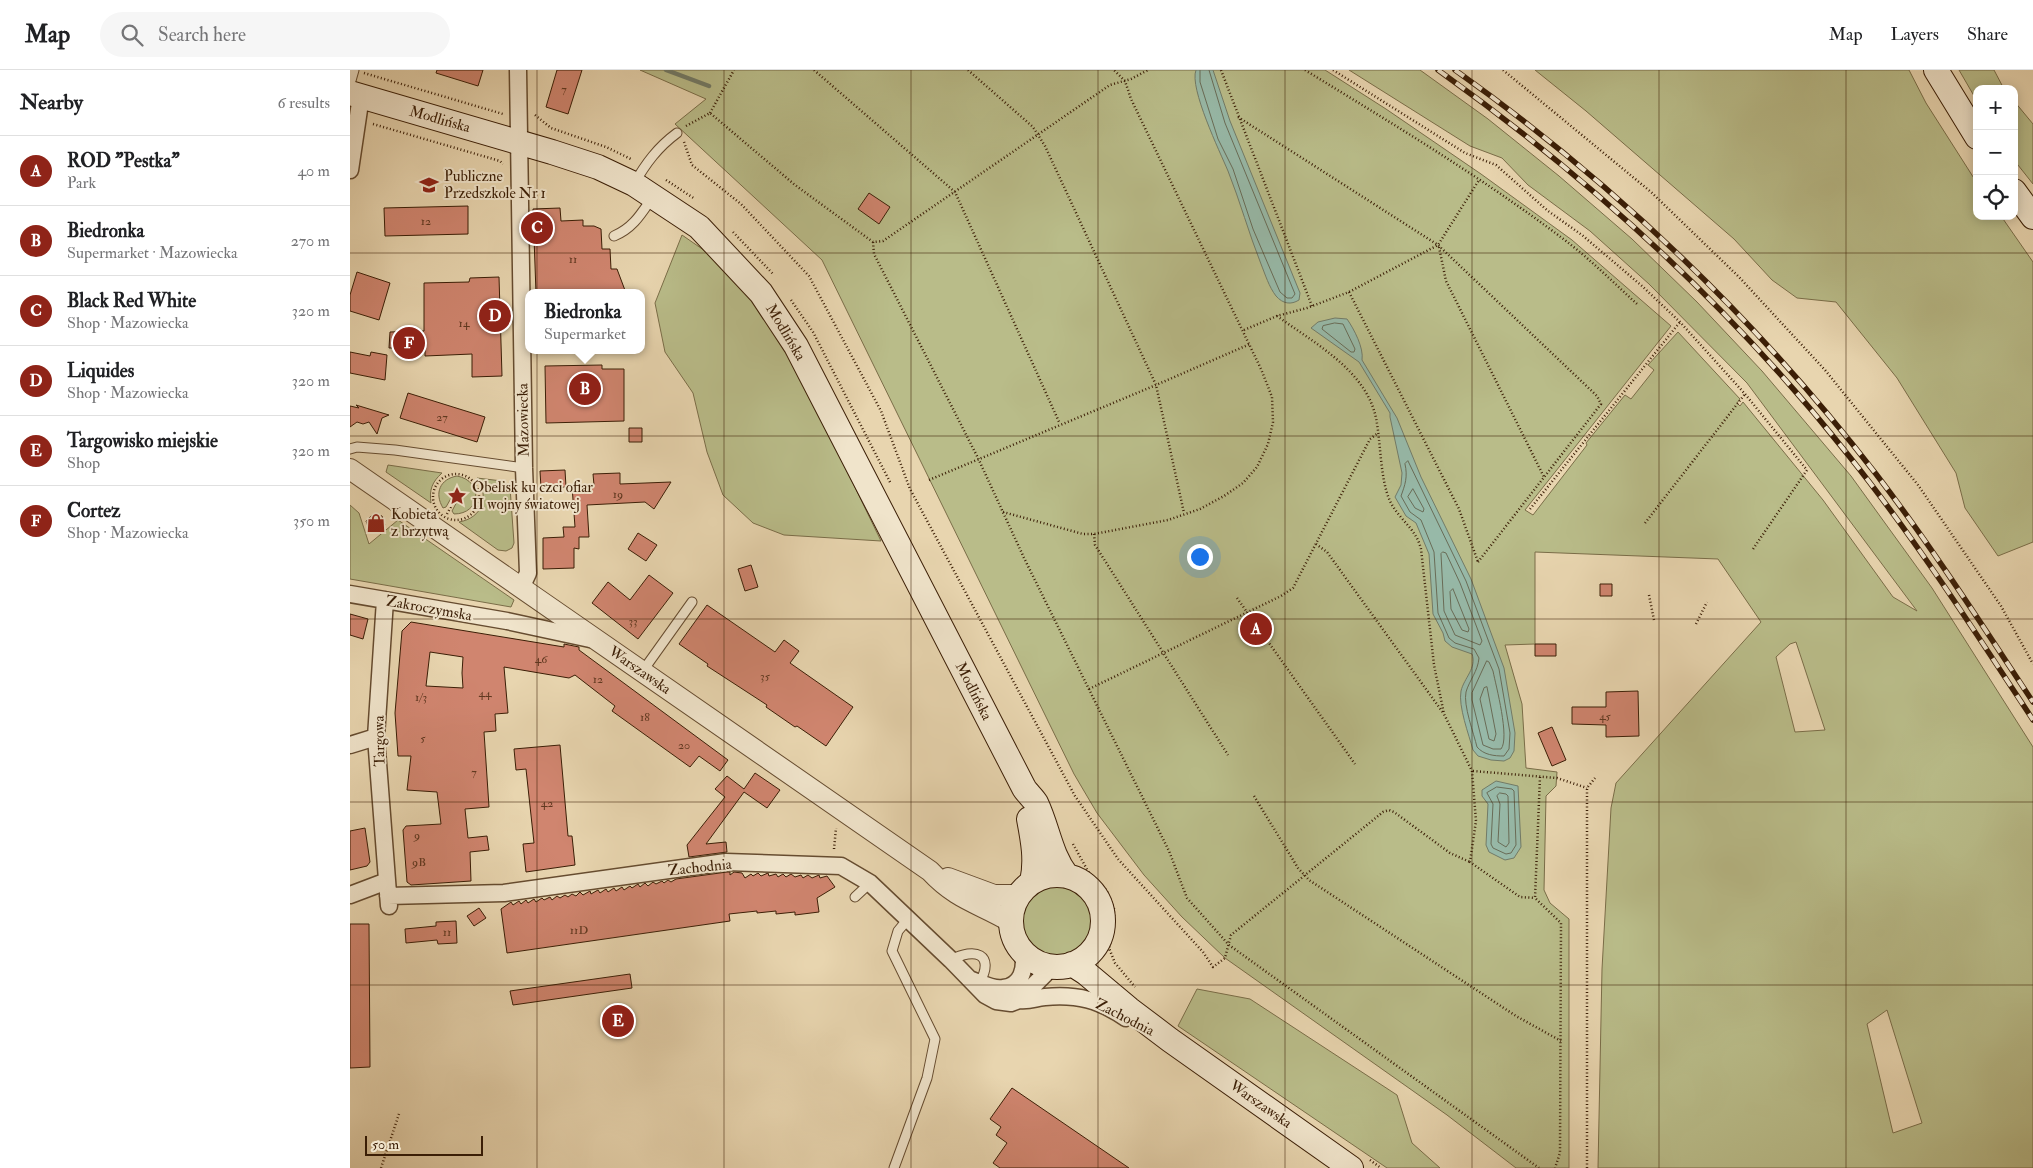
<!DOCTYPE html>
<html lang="en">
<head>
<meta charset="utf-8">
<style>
  body { margin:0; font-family:"IM FELL Double Pica",serif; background:#f6f6f6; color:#202124 }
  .controls { position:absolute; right:15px; top:15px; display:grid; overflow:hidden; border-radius:10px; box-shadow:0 2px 12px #0003 }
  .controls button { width:45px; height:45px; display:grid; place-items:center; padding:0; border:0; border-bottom:1px solid #e0e0e0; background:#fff; color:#202124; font:25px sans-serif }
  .scale { position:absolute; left:15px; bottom:12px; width:118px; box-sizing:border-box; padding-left:5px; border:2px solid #3b1e06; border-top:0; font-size:14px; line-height:18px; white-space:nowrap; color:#3b1e06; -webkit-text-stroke:4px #f0e4cb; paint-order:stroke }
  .you { position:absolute; left:849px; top:486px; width:18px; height:18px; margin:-12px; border:4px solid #fff; border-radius:50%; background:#1a73e8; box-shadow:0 0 0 8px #1a73e833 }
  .badge { display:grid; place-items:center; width:32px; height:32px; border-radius:50%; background:#8f2418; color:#fff; font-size:16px; font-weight:700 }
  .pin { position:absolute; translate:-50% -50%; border:2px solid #fff; box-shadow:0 1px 5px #0006 }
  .popup { position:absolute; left:175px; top:219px; width:120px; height:65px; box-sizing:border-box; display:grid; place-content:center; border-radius:10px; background:#fff; filter:drop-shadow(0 1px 4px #0005); font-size:16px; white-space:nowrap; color:#757577 }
  .popup b { font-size:19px; color:#202124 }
  .popup::after { content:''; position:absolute; left:50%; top:100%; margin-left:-10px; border:10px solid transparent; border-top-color:#fff }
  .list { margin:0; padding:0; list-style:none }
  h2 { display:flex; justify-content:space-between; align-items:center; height:65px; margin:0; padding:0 20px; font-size:21px }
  h2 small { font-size:16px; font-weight:400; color:#757577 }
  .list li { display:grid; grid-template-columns:32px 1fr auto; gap:15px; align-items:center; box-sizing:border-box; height:70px; padding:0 20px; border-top:1px solid #e0e0e0 }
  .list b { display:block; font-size:19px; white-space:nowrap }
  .list p { margin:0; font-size:16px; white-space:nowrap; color:#757577 }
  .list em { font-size:16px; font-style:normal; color:#757577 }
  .icon { flex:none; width:28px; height:28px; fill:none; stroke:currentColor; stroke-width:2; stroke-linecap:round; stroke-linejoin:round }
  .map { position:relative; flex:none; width:1683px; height:1098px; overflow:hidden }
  header { display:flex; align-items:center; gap:30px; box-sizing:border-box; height:70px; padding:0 25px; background:#fff; border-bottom:1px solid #e0e0e0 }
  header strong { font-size:24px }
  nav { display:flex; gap:28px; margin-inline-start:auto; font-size:18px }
  .search { width:350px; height:45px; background:#f6f6f6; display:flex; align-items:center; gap:12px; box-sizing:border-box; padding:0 18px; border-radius:28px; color:#757577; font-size:19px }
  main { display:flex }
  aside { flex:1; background:#fff }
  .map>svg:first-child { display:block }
</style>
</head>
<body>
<header>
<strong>Map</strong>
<div class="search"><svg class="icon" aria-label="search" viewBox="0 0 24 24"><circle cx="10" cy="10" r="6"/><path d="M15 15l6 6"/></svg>Search here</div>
<nav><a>Map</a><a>Layers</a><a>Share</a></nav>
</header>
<main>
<aside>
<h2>Nearby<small>6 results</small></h2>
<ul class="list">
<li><span class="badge">A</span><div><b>ROD &quot;Pestka&quot;</b><p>Park</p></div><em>40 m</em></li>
<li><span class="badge">B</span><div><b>Biedronka</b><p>Supermarket · Mazowiecka</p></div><em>270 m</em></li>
<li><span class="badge">C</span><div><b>Black Red White</b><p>Shop · Mazowiecka</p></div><em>320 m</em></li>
<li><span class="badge">D</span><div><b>Liquides</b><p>Shop · Mazowiecka</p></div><em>320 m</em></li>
<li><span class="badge">E</span><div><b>Targowisko miejskie</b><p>Shop</p></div><em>320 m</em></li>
<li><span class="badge">F</span><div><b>Cortez</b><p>Shop · Mazowiecka</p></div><em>350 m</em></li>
</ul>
</aside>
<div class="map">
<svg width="1683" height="1098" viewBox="0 0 1683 1098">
  <rect width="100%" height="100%" fill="#e8d5af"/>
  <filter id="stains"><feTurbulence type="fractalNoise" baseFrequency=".004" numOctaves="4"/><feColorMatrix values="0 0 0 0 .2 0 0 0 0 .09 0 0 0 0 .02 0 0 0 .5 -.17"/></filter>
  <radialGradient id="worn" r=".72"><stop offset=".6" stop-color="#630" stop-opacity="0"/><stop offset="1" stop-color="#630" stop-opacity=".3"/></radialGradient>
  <path fill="#b9bc89" stroke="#7a6d48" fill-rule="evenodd" d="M290 0H975L1036 39 1131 104 1222 170 1321 256 1175 440 1183 445 1237 375 1236 373 1275 325 1281 329 1304 300 1298 295 1328 262 1390 329 1387 333 1390 336 1393 332 1473 430 1543 527 1567 541 1397 313 1299 214 1240 161 1178 115 1152 88 1120 76 999 0H1070L1138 49 1209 106 1282 169 1347 232 1412 301 1501 406 1582 518 1683 677V1098H1248L1252 899 1261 738 1266 713 1411 552 1368 489 1185 482V574L1155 575 1172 634 1176 698 1207 702 1206 716 1196 726 1194 820 1200 833 1219 849V1098H1166L1097 1045 875 888 832 847 794 805 747 743 724 704 472 190 325 54 356 29ZM1446 572 1475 660 1445 662 1426 587 1440 574ZM1537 940 1572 1053 1543 1063 1517 954Z
    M1185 0H1559L1576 33 1627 113V146H1651L1683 192V472L1648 486 1615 438 1606 403 1547 308 1486 232 1447 228 1422 210 1384 169 1236 41Z
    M1609 0H1644L1654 19H1627V31Z
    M1664 31 1683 54V114L1664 90Z
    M332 165 371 192 407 228 436 275 531 471 434 465 403 453 373 425 357 382 343 323 315 282 305 233Z
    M38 395 92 403C82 412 79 420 81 433L36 402Z
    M107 406C134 411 131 444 104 444L102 441 110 426 104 423 96 437 93 438C84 423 90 409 107 406Z
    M127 408 152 411 160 417 164 473 162 478 156 481 148 480 109 452C132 448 140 427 127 408Z
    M0 435 9 443 19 474 48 450 164 530 161 537 0 509Z
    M672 851a35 35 0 1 1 70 0a35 35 0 1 1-70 0Z
    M847 919 900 929 1047 1025 1062 1073 1090 1098H1037L828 956Z"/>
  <path fill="#97b9a8" stroke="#727b67" d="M846 0H863L880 51 950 223 949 230C941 235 933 234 926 226 919 217 915 204 911 194 899 164 890 131 878 101 870 82 839 18 846 0Z
    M985 248 997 249C1004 259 1014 278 1012 290L1047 348 1071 407 1121 509 1154 598 1165 663 1164 681 1160 688 1154 691 1141 690 1128 686 1123 680C1119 665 1108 636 1111 621 1114 608 1127 598 1122 584L1102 577 1095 571 1093 563 1083 544 1079 484 1066 453 1056 446 1045 427 1051 415 1052 403 1040 347V343L1009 292 961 258 968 252Z
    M1146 711 1168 716 1171 777 1164 788 1155 790 1139 782 1136 775 1138 734 1132 726V720Z"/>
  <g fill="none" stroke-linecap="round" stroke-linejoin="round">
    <path stroke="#696c57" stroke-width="1" d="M850 0V12L868 69 883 99 903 159 930 222 937 228H942L945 224 875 53 859 0
      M985 253 993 254 1005 279 1004 282H1001L972 259 973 256Z
      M1058 391 1116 511 1149 599 1160 663 1159 679 1154 686C1144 686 1134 685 1127 677 1124 664 1113 635 1116 622 1119 611 1128 601 1129 588L1124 579 1105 573 1099 568 1088 543 1084 482 1071 450 1060 442 1051 426C1055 415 1058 407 1055 394Z
      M1063 419 1074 439 1073 442 1065 438 1058 427Z
      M1093 482 1096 483 1110 513 1132 571 1130 575 1105 565 1094 541 1091 484Z
      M1103 519 1119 559 1118 562 1112 560 1101 539 1100 522Z
      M1137 591 1139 592 1143 601C1146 616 1160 668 1151 679H1143L1133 675 1122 630V623Z
      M1137 617 1146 664 1144 671 1139 669 1130 629 1134 618Z
      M1147 717 1162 719 1164 721 1166 775 1161 783 1156 784 1143 778 1141 774 1143 734 1137 723Z
      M1150 723 1156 724 1158 726 1159 773 1156 777 1148 772 1150 734 1147 726Z"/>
    <path stroke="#727b67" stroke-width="4.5" d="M316 0 359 16"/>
  </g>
  <path fill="#d0856f" stroke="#3b1e06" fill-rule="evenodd" d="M87 0H133L128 16 86 3Z
    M207 0H232L218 44 196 37Z
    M519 123 540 137 529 154 508 139Z
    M118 136V164L35 166 34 138Z
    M210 138 211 151 233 150V156H244L251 159 252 179H260L261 199H267L276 223H186L183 139Z
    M7 202 40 213 29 250 0 241V225Z
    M149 207 152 306 122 307V284L75 286V278H39L40 262 74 261V213L119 212 120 208Z
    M0 282 20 286 21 282 37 285 35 310 0 303Z
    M252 295V299H274V351L196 353 195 296Z
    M58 323 135 347 127 372 50 348Z
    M6 335 39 345 32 348 27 364 19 352 13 354 7 352 0 357V336L9 338Z
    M279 358H292V372H279Z
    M215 400 216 417 191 418 190 401Z
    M270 403V414L321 412 304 439 295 432 237 435 239 467H229V479L224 478V498L193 499V468L214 467 213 457H225L222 416 244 415 243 404Z
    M23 444 32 446 35 455 29 462 19 460 16 451Z
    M288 463 307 475 296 491 278 479Z
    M401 495 408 517 395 521 388 499Z
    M299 505 323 523 288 569 242 533 258 512 280 530Z
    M1250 514H1262V526H1250Z
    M357 535 425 582 434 570 449 581 440 593 503 637 476 676 447 656 445 657 416 637 417 635 357 596 358 594 329 574Z
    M0 544 18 549 13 569 0 565Z
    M61 552 214 577V574L229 577V580L378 690 370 701 349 686 340 697 262 641 265 636 225 605 219 608 154 597 158 643 145 644 146 661 134 662 139 737 115 739 118 768 137 766 139 780 120 782 121 811 61 815 57 812 53 760 56 756 91 754 87 722 57 720 61 686H48L45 643 52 561ZM80 582 113 587 112 603 113 618 76 616Z
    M1185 574H1206V586H1185Z
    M1288 621 1289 666 1256 667V655L1222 654V637H1256V622Z
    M1202 657 1216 690 1202 696 1188 663Z
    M210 675 218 766H222L225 795 176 802 173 774 184 773 176 699 166 700 164 679Z
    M405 703 430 720 417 738 394 722 356 774 376 772 377 782 339 787 337 775 375 727 365 719 377 706 394 719Z
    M15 758 20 792 17 796 0 800V761Z
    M377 802H380V805L384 802 392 803 395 808 401 804 403 806 408 803 411 806 418 803 419 806 426 804 428 807 433 804 436 807 441 804 445 807 451 805 453 808 458 805 462 808 469 805 470 808 477 806 485 817 467 828 469 842 445 845V842L426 844V841L407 843V841L379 844 380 851 157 883 151 839 161 832 163 835 169 831 171 834 176 830 178 833 184 829 186 832 192 828 194 830 200 827 202 830 207 826 210 828 215 825 218 827 222 824 226 826 230 822 233 825 240 821 241 824 248 820 250 823 256 819 258 822 264 818 266 821 272 817 274 820 280 816 282 818 288 814 290 817 295 813 298 816 303 812 306 814 312 811 314 813 318 810 321 812 326 809Z
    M129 838 136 848 124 856 117 846Z
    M106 851 107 873 88 874 87 870 56 873 55 859 86 856V852Z
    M0 854H19L20 997 0 998Z
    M280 904 282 918 163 935 160 921Z
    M662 1018 779 1098H650L643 1093 657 1073 646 1065 651 1057 640 1049Z"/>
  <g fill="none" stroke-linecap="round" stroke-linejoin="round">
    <g stroke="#664c30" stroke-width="11">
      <path id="service" d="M0 14 4 0
        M284 114C296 93 308 77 327 63
        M264 166C283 158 291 144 302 128
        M0 379 7 377 45 380 174 398
        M292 602 342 532
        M505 827 520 813
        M601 890C625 877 645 884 630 912
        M544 1098 577 1008 585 969 542 881 548 861 558 849"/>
    </g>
    <g stroke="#664c30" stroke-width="19">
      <path id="minor" d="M168 0 174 398 178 503 171 518
        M0 100 11 26
        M0 524 157 551 240 569
        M35 530 26 667 39 836
        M0 675 26 667
        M0 825 37 811
        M38 826 154 823 376 792 491 796 520 813 601 890 635 925 646 931 661 933 669 930 695 904 698 896
        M622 910C631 913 644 920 653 918 672 916 676 898 673 882
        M669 930C682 931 684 928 695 927 728 924 749 930 776 948"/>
    </g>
    <g stroke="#664c30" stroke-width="22">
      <path id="tertiary" d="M0 399 580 801C607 830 629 833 661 852
        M598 808 644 825H670"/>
    </g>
    <g stroke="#3b1e06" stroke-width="26">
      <path id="secondary" d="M1586 0 1627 67
        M0 23 202 82 248 97 284 114 349 157 411 223 446 276 674 718C677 723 683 728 686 733 698 758 700 784 717 806
        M1664 121 1683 147
        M679 749C683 770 687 791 682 812
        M661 851a46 46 0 1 1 92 0a46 46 0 1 1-92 0Z
        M722 894 736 903 779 939 820 970 1001 1098"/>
    </g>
    <path stroke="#3b1e06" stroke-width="2.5" stroke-dasharray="1 2.5" stroke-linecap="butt" d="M464 0 605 122 710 354
      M618 0 683 57 695 76 806 315 834 443
      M871 0 962 236
      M955 0C1043 54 1133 108 1216 171 1241 190 1264 213 1287 234
      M983 0 1115 83 1146 95 1198 141 1232 165 1292 216 1330 252 1395 324 1457 400 1403 479
      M1153 0 1301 122 1389 207 1475 300 1568 415 1651 536 1683 594
      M14 3 153 44
      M360 43 384 0
      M185 45 201 58 256 77 281 89
      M888 47 1088 175 1247 326 1251 334 1128 492
      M23 54 150 91 153 94
      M336 56 360 43 445 115 523 172 533 171 760 15 781 9 798 0
      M334 72 342 95 391 134 459 206 531 341 560 419 725 726 768 789 853 882 863 897 875 888 881 865 1033 742 1039 740 1044 742 1100 783 1120 792
      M316 110 345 129
      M383 162 424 205
      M523 172 524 184 628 388 675 490 819 781 837 828 879 875 1189 1098
      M1089 177 1096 211 1194 407
      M999 222 1109 439 1128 492
      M441 230 463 262 541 414
      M927 246C964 273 1016 300 1026 348 1031 373 1030 409 1040 431 1049 450 1066 458 1071 479L1084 595 1094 644 1122 701 1126 751 1120 792 1170 827 1185 828
      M894 260 927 246 957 238 999 222 1088 175 1129 110
      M83 427a23 23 0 1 1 46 0a23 23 0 1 1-46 0Z
      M579 410 806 315 900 274
      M1180 439 1330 252
      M653 442 733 464H744L818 450 850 439 874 426 893 413 907 397 918 374 923 352 922 327 911 299 781 29 775 11 764 0
      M97 444 105 429
      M1295 453 1395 324
      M744 464 745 475 878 685
      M966 474 977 482 1094 644
      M1299 525 1304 550
      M887 528 1005 694
      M1346 554 1357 532
      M739 619 931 526 943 518 1020 369 1028 363
      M1123 701 1207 708 1237 718
      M1190 707 1185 828 1211 853 1210 1083 1205 1098
      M904 726 948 798 959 810 1166 946 1211 971
      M723 774 739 803 757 821 764 839V853L759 878 765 893 785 917
      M484 779 486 758
      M1020 1090 1031 1098
      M31 1098 49 1044
      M1237 1098V718L1245 708"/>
    <use href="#service" stroke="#f0e4cb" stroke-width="9"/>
    <use href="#minor" stroke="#f0e4cb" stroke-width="16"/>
    <use href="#tertiary" stroke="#f0e4cb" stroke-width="20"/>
    <use href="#secondary" stroke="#f0e4cb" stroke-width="24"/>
    <g stroke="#3b1e06" stroke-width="5.5">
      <path id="rail" d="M1088 0C1242 110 1382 238 1499 386 1566 470 1624 560 1683 650
        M1105 0C1264 113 1406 249 1526 404 1582 477 1632 555 1683 632"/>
    </g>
    <use href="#rail" stroke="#f0e4cb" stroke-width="4" stroke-dasharray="11" stroke-linecap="butt"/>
  </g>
  <path fill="none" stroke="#3b1e06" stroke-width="1" stroke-opacity="0.55" d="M187 0V1098M374 0V1098M561 0V1098M748 0V1098M935 0V1098M1122 0V1098M1309 0V1098M1496 0V1098M0 183H1683M0 366H1683M0 549H1683M0 732H1683M0 915H1683"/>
  <defs>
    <g id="school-bare" transform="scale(1.5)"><path d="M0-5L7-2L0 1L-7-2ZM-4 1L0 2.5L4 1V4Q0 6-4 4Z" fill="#8f2418" stroke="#f0e4cb" stroke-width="2.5" paint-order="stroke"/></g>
    <g id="sight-bare" transform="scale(1.5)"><path d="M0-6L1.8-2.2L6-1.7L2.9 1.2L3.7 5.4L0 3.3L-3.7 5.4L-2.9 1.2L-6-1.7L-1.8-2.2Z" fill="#8f2418" stroke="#f0e4cb" stroke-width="2.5" paint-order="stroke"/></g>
    <g id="shop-bare" transform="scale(1.5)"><path d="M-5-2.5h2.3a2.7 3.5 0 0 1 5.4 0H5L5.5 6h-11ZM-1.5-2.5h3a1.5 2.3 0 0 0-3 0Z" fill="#8f2418" stroke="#f0e4cb" stroke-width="2.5" paint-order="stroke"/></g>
  </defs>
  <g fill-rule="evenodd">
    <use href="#school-bare" x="79" y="115"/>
    <use href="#sight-bare" x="107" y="426"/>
    <use href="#shop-bare" x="26" y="453"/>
  </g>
  <g text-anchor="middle" stroke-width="4" stroke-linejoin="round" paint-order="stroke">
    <g font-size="12" fill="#603820">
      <text x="214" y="23">7</text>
      <text x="76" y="155">12</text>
      <text x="223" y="193">11</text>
      <text x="114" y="257">14</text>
      <text x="92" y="351">27</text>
      <text x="268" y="428">19</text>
      <text x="283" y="555">33</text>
      <text x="191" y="593">46</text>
      <text x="415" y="610">35</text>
      <text x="248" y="613">12</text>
      <text x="135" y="627">44</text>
      <text x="71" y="631">1/3</text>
      <text x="1255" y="650">45</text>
      <text x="295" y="651">18</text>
      <text x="73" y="672">5</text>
      <text x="334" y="679">20</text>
      <text x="124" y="706">7</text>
      <text x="197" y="737">42</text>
      <text x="67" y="769">9</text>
      <text x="69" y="796">9B</text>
      <text x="229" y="864">11D</text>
      <text x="97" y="866">11</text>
    </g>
    <g font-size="15" fill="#3b1e06" stroke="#f0e4cb">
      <text transform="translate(90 49) rotate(16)" y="5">Modlińska</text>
      <text transform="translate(436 262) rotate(59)" y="5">Modlińska</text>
      <text transform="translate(173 350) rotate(-91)" y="5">Mazowiecka</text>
      <text transform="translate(79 538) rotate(10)" y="5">Zakroczymska</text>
      <text transform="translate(290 600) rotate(35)" y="5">Warszawska</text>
      <text transform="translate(624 621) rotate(63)" y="5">Modlińska</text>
      <text transform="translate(29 671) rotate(-91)" y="5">Targowa</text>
      <text transform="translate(350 797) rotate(-6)" y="5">Zachodnia</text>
      <text transform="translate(775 947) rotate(27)" y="5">Zachodnia</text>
      <text transform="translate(911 1034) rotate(35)" y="5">Warszawska</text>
    </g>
    <g font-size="15" fill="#3b1e06" stroke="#f0e4cb" text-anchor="start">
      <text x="94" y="111">Publiczne<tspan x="94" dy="17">Przedszkole Nr 1</tspan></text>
      <text x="122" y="422">Obelisk ku czci ofiar<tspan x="122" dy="17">II wojny światowej</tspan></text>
      <text x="41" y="449">Kobieta<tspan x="41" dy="17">z brzytwą</tspan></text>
    </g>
  </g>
  <rect width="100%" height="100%" filter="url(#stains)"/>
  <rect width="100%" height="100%" fill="url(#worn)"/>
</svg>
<div class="controls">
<button>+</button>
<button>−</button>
<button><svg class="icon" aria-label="locate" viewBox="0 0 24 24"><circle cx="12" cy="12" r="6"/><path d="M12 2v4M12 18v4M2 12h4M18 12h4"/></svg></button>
</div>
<div class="scale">50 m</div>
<div class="you"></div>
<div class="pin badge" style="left:906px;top:559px">A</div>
<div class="pin badge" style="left:235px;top:319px">B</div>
<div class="popup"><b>Biedronka</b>Supermarket</div>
<div class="pin badge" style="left:187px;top:158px">C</div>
<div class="pin badge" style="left:145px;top:246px">D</div>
<div class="pin badge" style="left:268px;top:951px">E</div>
<div class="pin badge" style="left:59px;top:273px">F</div>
</div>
</main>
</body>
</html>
